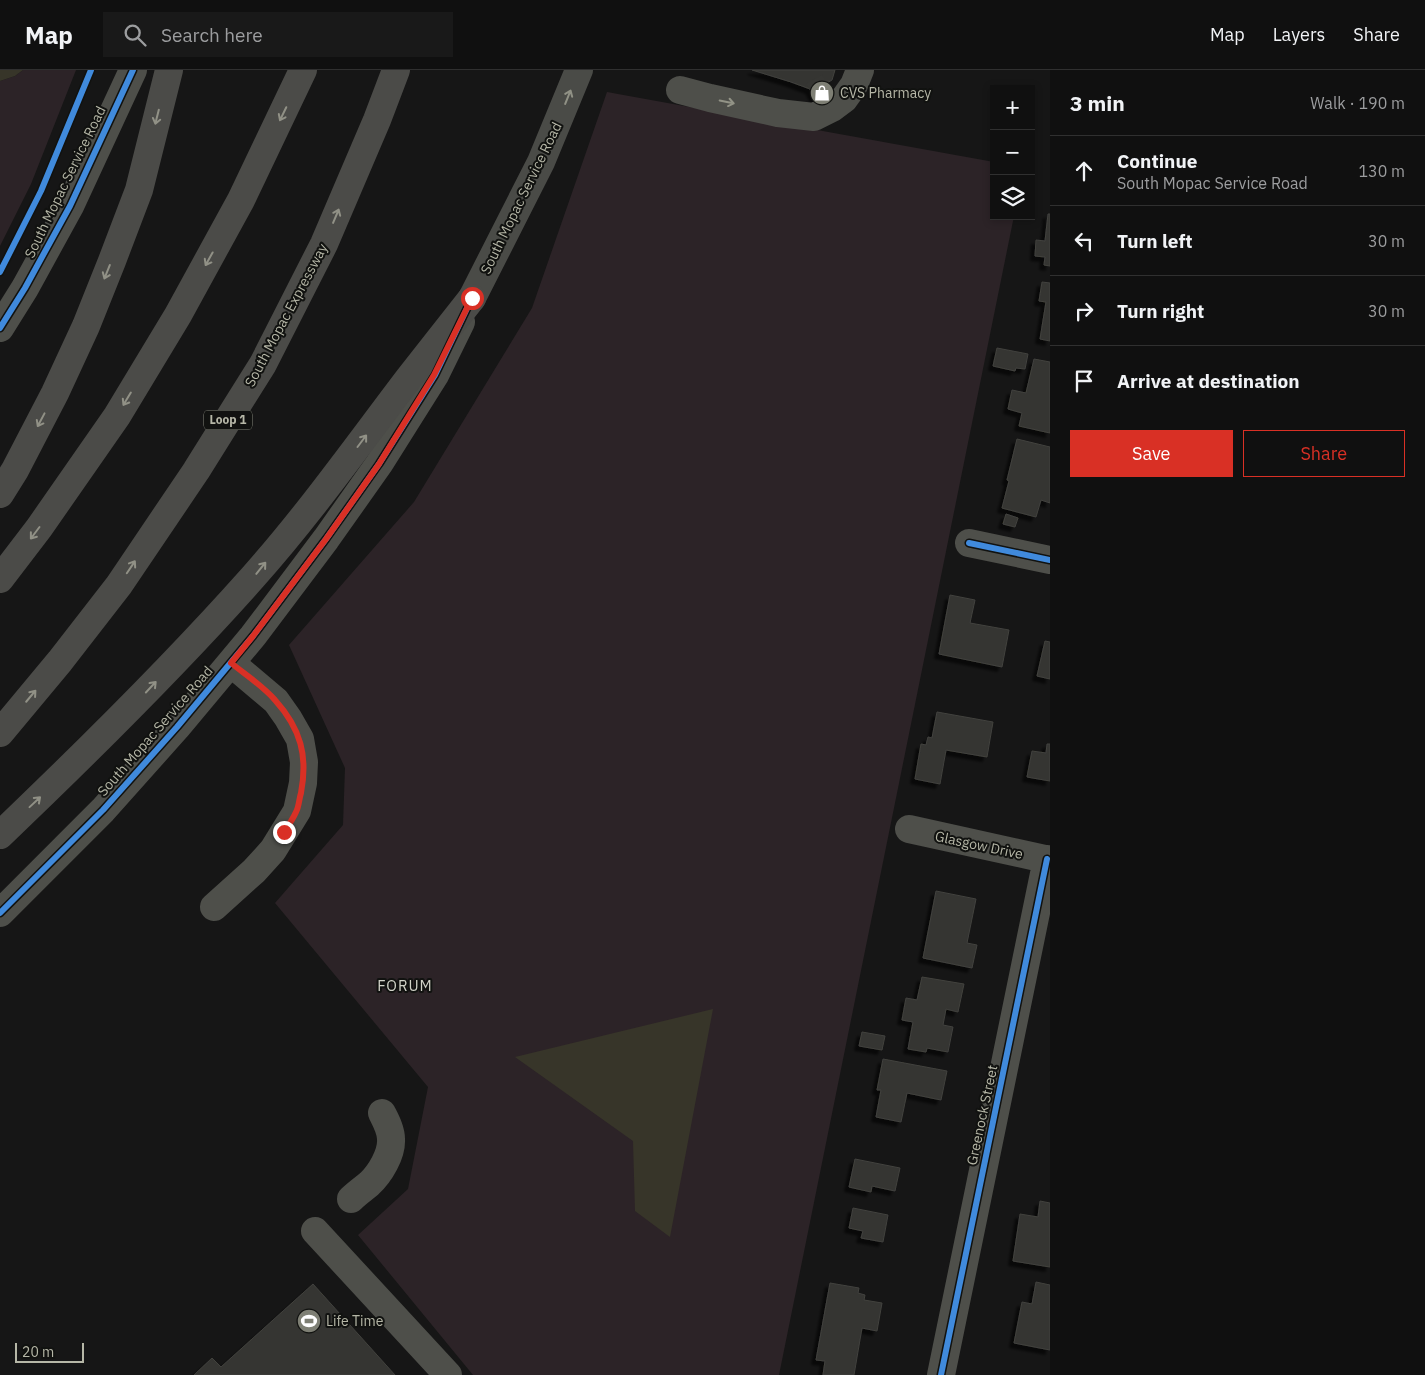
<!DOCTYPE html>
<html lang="en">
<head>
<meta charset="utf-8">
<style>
  body { margin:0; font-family:"IBM Plex Sans",sans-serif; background:#191919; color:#f1f3f6 }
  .controls { position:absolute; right:15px; top:15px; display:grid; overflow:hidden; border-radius:0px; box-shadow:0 2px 8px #0003 }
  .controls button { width:45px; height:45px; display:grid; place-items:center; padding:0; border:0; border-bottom:1px solid #303030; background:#101010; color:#f1f3f6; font:25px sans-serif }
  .scale { position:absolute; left:15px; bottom:12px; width:69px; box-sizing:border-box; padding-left:5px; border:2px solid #b6b7a7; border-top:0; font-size:14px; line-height:18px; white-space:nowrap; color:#b6b7a7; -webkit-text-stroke:4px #111210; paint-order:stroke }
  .stop { position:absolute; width:15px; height:15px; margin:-11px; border:4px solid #d93025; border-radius:50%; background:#fff }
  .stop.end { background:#d93025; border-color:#fff; box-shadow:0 1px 5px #0008 }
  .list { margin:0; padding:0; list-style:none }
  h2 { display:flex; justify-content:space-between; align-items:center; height:65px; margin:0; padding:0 20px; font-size:21px }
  h2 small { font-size:16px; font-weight:400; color:#9c9d9f }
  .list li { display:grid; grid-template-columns:32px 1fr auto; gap:15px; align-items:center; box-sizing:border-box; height:70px; padding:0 20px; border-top:1px solid #303030 }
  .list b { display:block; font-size:19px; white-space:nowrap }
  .list p { margin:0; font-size:16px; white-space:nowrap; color:#9c9d9f }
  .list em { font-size:16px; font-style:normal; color:#9c9d9f }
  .actions { display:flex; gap:10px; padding:15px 20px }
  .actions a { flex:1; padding:11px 0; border:1px solid #d93025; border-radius:0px; text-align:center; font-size:18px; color:#d93025 }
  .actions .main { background:#d93025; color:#fff }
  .icon { flex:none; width:28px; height:28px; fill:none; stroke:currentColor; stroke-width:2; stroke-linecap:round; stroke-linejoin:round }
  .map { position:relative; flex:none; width:1050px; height:1305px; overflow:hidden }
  header { display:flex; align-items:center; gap:30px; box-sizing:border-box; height:70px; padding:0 25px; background:#101010; border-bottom:1px solid #303030 }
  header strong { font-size:24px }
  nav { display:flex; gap:28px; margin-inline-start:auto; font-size:18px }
  .search { width:350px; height:45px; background:#191919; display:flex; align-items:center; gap:12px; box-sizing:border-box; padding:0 18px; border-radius:0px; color:#9c9d9f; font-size:19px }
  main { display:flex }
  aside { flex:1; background:#101010 }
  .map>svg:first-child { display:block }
</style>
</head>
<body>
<header>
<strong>Map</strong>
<div class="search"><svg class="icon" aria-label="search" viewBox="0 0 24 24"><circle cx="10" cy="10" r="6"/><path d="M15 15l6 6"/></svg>Search here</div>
<nav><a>Map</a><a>Layers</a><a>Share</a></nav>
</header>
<main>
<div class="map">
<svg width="1050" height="1305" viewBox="0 0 1050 1305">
  <defs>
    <filter id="shadow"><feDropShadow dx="-4.5" dy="4.5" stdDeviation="1" flood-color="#0009"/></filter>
  </defs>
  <rect width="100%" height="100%" fill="#161616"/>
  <path fill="#2c2327" d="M23 0H76L31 114 0 176V11L15 6Z
    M607 22 994 92V146H1014L779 1305H473L358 1165 408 1119 428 1017 275 833 343 755 345 698 289 575 414 432 532 238Z"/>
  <path fill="#373529" d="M0 0H23L15 6 0 11Z
    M713 939 670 1167 635 1141 633 1071 515 987Z"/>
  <path fill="#343432" stroke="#42423e" filter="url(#shadow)" d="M752 0H835L832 10 827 13 836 31 821 39 810 19 791 12Z
    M1048 144H1050V196L1044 195 1045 187 1035 186 1036 170 1045 171Z
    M1042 212 1050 213V271L1040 269 1046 232 1039 231Z
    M997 278 1028 284 1025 299 1016 298 1015 301 993 296Z
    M1034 289 1050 292V363L1019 356 1022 343 1008 339 1012 320 1026 323Z
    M1017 369 1050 377V433L1041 430 1036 447 1002 438 1009 411 1007 410Z
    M1006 444 1018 448 1015 457 1003 454Z
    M950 525 975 530 970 553 1009 560 1002 597 939 584Z
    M1045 571 1050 572V609L1037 606Z
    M937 642 993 652 987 687 946 680 940 714 915 709 921 674 926 675 928 667 932 668Z
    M1047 674H1050V711L1027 707 1032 681 1046 683Z
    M936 821 976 829 967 873 977 875 972 898 923 888Z
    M922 907 964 914 958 942 946 939 943 955 953 957 948 982 927 978 926 982 908 979 913 952 902 950 906 928 917 930Z
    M862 962 885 966 882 980 859 976Z
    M883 989 947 1001 941 1030 907 1023 901 1052 876 1047 881 1020H877Z
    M855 1089 900 1098 895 1121 872 1116 871 1122 849 1117Z
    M1040 1131 1050 1133V1197L1013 1191 1020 1144 1038 1147Z
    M853 1138 888 1145 883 1172 861 1168 863 1161 849 1158Z
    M1036 1212 1050 1215V1280L1014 1273 1022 1232 1032 1234Z
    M830 1213 859 1218 858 1223 865 1225 864 1230 882 1233 877 1261 862 1258 854 1305H823L825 1291 816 1290Z
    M313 1214 395 1305H194L212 1288 221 1297Z"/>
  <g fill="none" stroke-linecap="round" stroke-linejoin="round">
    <path stroke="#363633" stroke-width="28" stroke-dasharray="28 14" stroke-linecap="butt" d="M813 26 829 17"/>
    <path stroke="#4e4f4a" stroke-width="28" d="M680 20 710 28 778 43 814 47 832 38 844 29 854 15 860 0
      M0 258 25 218 70 136 133 0
      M969 473 1050 490
      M909 759 1050 790
      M214 837 254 801 273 780 297 741 303 713 304 692 300 669 288 648 276 631 231 593
      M0 843 103 740 177 657 253 566 326 469 379 394 435 305 461 252
      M351 1129C356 1124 363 1119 369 1114 380 1104 392 1084 391 1069 391 1060 386 1051 382 1043
      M315 1161 448 1305
      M941 1305 1047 789"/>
    <path stroke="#4a4b47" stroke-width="28" d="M472 228 541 92 579 0"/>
    <path stroke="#4b4b48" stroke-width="28" d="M0 424 15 400 55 323 86 256 112 191 139 120 169 0
      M0 509 39 458 117 346 178 245 241 130 303 0
      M0 663 60 591 119 515 196 401 263 294 324 174 377 50 396 0
      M0 765C87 682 173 597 253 507 309 444 358 375 409 308 430 281 451 255 472 228"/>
    <g stroke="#111210" stroke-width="9">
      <path id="cycleway" d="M0 202 41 121 91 0
        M0 258 25 218 70 136 133 0
        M969 473 1050 490
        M0 843 103 740 177 657 253 566 326 469 379 394 435 305 472 228
        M941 1305 1047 789"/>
    </g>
    <use href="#cycleway" stroke="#408adc" stroke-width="6"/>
  </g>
  <defs><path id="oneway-shaft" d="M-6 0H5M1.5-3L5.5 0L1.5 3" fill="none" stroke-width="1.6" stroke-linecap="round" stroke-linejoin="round" transform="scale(1.25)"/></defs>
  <use stroke="#909185" href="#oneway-shaft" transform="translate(568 27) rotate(-68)"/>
  <use stroke="#929386" href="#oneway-shaft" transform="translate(727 32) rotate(12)"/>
  <g stroke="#919186">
    <use href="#oneway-shaft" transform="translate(283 44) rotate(116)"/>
    <use href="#oneway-shaft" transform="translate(157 47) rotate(104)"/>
    <use href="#oneway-shaft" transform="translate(336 146) rotate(-67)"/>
    <use href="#oneway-shaft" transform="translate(209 189) rotate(119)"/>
    <use href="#oneway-shaft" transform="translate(107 202) rotate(112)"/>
    <use href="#oneway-shaft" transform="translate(127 329) rotate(121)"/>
    <use href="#oneway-shaft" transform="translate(41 350) rotate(118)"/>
    <use href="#oneway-shaft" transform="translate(362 371) rotate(-53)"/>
    <use href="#oneway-shaft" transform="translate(35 463) rotate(127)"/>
    <use href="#oneway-shaft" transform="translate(131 497) rotate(-56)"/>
    <use href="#oneway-shaft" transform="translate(261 498) rotate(-51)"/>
    <use href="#oneway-shaft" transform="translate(151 617) rotate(-47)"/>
    <use href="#oneway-shaft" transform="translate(31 626) rotate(-50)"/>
    <use href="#oneway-shaft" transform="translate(35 732) rotate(-43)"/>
  </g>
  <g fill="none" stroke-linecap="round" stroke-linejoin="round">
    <path stroke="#d93025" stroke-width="6" d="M284 762C288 756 293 749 296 742 299 737 299 729 301 723 308 686 301 659 275 630 263 616 246 605 231 593L253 566 326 469 379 394 434 305 472 228"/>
  </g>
  <defs>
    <g id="shop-disc" transform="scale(1.25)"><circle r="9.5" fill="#7e7f74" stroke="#111210"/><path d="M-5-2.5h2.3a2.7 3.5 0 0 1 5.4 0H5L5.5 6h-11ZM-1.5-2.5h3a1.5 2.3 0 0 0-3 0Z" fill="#fff"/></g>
    <g id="stadium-disc" transform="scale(1.25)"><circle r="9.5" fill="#7e7f74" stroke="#111210"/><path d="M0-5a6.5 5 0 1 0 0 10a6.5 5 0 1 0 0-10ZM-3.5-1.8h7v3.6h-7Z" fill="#fff"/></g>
  </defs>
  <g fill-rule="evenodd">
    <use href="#shop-disc" x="822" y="23"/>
    <use href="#stadium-disc" x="309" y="1251"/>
  </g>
  <g text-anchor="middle" stroke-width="4" stroke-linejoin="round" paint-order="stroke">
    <rect fill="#111210" stroke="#84867a" stroke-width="1" x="204" y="340.5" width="48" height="19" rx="4"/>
    <g font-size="12" font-weight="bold" fill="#b6b7a7">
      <text x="228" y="354">Loop 1</text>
    </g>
    <g font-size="14" fill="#b6b7a7" stroke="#111210" text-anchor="start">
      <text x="840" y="28">CVS Pharmacy</text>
      <text x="326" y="1256">Life Time</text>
    </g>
    <g font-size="14" fill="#b6b7a7" stroke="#111210">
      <text transform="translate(65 112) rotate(-64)" y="5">South Mopac Service Road</text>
      <text transform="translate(521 128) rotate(-64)" y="5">South Mopac Service Road</text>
      <text transform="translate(286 245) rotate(-62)" y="5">South Mopac Expressway</text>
      <text transform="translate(155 661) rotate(-49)" y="5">South Mopac Service Road</text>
      <text transform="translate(979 775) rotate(12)" y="5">Glasgow Drive</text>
      <text transform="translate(982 1045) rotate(-78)" y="5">Greenock Street</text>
    </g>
    <g font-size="15" letter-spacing="1" fill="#d2d3c8" stroke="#111210">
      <text x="405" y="921">FORUM</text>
    </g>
  </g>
</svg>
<div class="controls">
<button>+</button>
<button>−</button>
<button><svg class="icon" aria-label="layers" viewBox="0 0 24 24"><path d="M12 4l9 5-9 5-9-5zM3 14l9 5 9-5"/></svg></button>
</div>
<div class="scale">20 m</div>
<div class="stop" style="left:472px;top:228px"></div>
<div class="stop end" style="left:284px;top:762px"></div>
</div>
<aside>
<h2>3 min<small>Walk · 190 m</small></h2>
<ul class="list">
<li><svg class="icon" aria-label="ahead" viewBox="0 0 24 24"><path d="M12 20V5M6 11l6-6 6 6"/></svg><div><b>Continue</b><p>South Mopac Service Road</p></div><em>130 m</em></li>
<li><svg class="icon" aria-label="left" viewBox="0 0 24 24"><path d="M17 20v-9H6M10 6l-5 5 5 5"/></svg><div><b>Turn left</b></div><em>30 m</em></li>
<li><svg class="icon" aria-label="right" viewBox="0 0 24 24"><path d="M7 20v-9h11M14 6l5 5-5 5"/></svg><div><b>Turn right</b></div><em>30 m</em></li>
<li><svg class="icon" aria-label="arrive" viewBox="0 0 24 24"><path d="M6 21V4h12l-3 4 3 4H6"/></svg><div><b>Arrive at destination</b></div></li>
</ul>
<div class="actions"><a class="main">Save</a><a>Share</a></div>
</aside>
</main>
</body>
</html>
